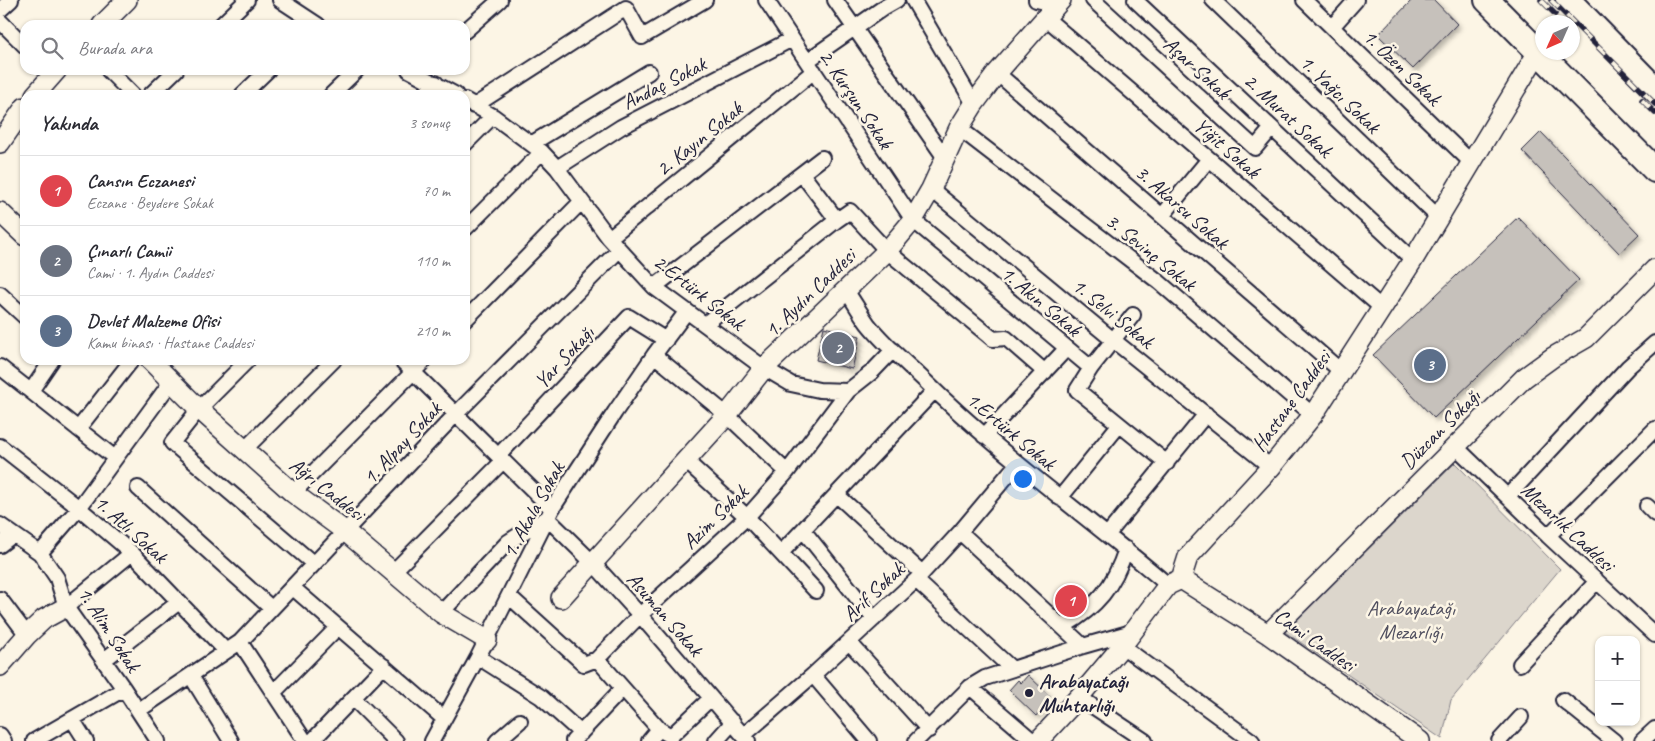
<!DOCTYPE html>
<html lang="tr">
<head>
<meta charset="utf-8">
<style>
  body { margin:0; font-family:Caveat,sans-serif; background:#f7f7f7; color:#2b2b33 }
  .controls { position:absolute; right:15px; bottom:15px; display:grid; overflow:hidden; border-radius:10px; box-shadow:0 1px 4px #0004 }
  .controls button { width:45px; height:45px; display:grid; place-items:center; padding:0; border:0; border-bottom:1px solid #e1e1e2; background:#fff; color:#2b2b33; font:25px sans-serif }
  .compass { position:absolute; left:1535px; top:15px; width:45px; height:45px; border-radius:50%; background:#fff; box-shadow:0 1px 4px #0004; rotate:225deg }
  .you { position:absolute; left:1022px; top:478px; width:18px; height:18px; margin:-12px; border:4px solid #fff; border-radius:50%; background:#1a73e8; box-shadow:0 0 0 8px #1a73e833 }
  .badge { display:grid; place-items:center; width:32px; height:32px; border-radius:50%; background:#22223b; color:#fff; font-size:16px; font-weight:700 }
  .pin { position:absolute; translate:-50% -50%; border:2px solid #fff; box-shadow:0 1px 5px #0006 }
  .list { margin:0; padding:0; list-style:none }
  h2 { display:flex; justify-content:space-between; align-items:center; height:65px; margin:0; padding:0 20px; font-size:21px }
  h2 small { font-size:16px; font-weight:400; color:#7c7c81 }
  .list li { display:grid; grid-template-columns:32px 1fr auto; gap:15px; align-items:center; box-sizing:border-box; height:70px; padding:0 20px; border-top:1px solid #e1e1e2 }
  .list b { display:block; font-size:19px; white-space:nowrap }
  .list p { margin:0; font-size:16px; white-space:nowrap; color:#7c7c81 }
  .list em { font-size:16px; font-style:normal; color:#7c7c81 }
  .icon { flex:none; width:28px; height:28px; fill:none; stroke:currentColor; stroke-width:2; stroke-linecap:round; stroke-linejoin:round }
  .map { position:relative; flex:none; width:1655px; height:741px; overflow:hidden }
  .search { position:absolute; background:#fff; box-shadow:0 1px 4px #0004; left:20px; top:20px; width:450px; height:55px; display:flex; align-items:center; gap:12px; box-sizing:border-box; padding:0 18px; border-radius:15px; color:#7c7c81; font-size:19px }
  .panel { position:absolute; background:#fff; box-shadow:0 1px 4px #0004; left:20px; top:90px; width:450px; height:275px; border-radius:15px }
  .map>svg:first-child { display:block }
</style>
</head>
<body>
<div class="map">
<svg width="1655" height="741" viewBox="0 0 1655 741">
  <defs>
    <filter id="shadow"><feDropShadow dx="3.5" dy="3.5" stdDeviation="2.5" flood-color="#0004"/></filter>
  </defs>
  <rect width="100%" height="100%" fill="#fcf5e5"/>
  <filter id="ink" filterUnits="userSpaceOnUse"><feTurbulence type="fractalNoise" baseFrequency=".02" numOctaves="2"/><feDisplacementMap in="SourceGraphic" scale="10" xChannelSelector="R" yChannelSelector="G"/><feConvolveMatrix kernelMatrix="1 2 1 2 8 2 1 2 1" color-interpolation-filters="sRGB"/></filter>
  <g filter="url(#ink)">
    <path fill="#dcd6cc" stroke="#7f7c84" d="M1455 463 1560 569 1451 700 1442 739 1285 632Z"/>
    <path fill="#c6c1bb" stroke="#22223b" filter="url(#shadow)" d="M1412 0H1434L1457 24 1413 69 1378 35Z
      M1541 132 1639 234 1619 253 1522 151Z
      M1518 217 1579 280 1434 418 1373 355Z
      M824 327 860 336 852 369 816 360Z
      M1028 675 1050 696 1043 703 1045 706 1036 716 1009 690 1018 680 1021 683Z"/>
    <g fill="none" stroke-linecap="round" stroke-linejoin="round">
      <g stroke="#22223b" stroke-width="18">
        <path id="street" d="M280 0 318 25
          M766 0 913 220 1091 368 1133 315
          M835 0 945 158
          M913 0 974 104
          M1036 0 1058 5
          M1093 0 1255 148 1272 128
          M1135 0 1413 260
          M1213 0 1439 218
          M1304 0 1472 163
          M0 10 11 0
          M1046 18 1382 308
          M0 21 25 46
          M221 25 247 0
          M1332 27 1356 0
          M465 31 500 0
          M807 61 883 8 897 0
          M108 70 133 95
          M409 70 456 95
          M997 73 1342 372
          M150 95 176 70
          M242 95 268 70
          M331 95 357 70
          M424 95 436 83
          M465 100 493 116 542 152 557 168 609 238 654 287 764 368 791 384 819 390 848 391 872 372 893 350
          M474 106 626 8 642 37 705 0
          M959 128 1159 282 1313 415
          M465 144 493 116
          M531 144 649 72
          M557 168 621 127 792 39
          M802 174 837 220 850 211 887 251 993 339 1006 338 1045 372
          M931 189 1113 340 1271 467
          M1162 216 1209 159
          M465 229 542 152
          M609 238 814 71
          M654 287 822 158
          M845 289C853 300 860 313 868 324 884 344 905 362 924 380 1000 455 1087 516 1168 585
          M0 294 25 317
          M465 320 581 202
          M705 324 837 220
          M654 355 727 415 787 472
          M248 360 199 409 172 443 314 564
          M401 360 552 509
          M0 367 115 458
          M1091 368 1077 390 1167 463
          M31 391 52 360
          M78 429 132 360
          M984 436 1066 349
          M0 446 79 508 132 553 226 651
          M1455 446 1548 536 1655 635
          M244 450 334 360
          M498 456 629 317 666 340
          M685 460 747 517 816 591
          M138 488 271 608
          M293 493 425 360
          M837 495 922 573
          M1508 496 1628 367 1655 343
          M1060 498 1119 425
          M1647 506 1655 514
          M0 525 40 553 57 578 66 607 124 689 158 741
          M803 530 874 619
          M960 532 1083 646
          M1108 534 1206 414
          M1548 536 1655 429
          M0 545 13 535
          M40 553 79 508 171 382
          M781 553 934 391
          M392 573 503 461
          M916 580 1012 669
          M292 587 443 718
          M509 596 584 664 597 659 659 729 671 736 711 698
          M0 599 27 635
          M66 607 132 553
          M441 613 508 542 525 531 547 518 593 563 640 615 748 741
          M1064 626C1097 607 1114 586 1126 549
          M240 642 305 741
          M849 642 929 730
          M1122 646 1252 741
          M478 657 541 697 581 733
          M597 659 640 615 747 517 787 472 848 391
          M104 660 179 602
          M1520 664 1597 581
          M813 675 869 741
          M191 676 231 741
          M970 687 1033 741
          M273 693 338 627
          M1079 697 1145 741
          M353 698 396 741
          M1563 700 1614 741
          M139 710 240 642 456 414 619 250
          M72 719 86 741
          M0 735 4 741
          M744 735 813 675 916 580 960 532 1017 464
          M34 741 124 689
          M312 741 384 666
          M432 741 478 657 552 509 615 412 654 355 687 311
          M497 741 520 721
          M573 741 622 689
          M649 741 659 729
          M716 741 733 722
          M916 741 970 687 985 678 1083 646 1132 632
          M1499 741 1521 717
          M1642 741 1655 729"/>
      </g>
      <g stroke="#22223b" stroke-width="22">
        <path id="secondary" d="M102 25 127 0
          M35 95 57 70
          M0 143 25 107
          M0 212 25 236
          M150 360 199 409 293 493 346 532 441 613 487 640
          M1181 579 1268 634 1420 741
          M561 598 727 415 764 368 887 251 913 220 931 189 959 128 974 104 997 73 1061 0
          M1268 634 1524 378 1553 357 1586 338 1655 269
          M0 666 27 635 44 619 66 607
          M1038 741 1079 697 1122 646 1168 585 1181 579 1188 557 1271 467 1313 415 1413 260 1538 52"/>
      </g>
      <g stroke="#22223b" stroke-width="28">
        <path id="highway" d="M1487 0 1655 170
          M1568 0 1655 89"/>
      </g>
      <use href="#street" stroke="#fcf5e5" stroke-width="14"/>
      <use href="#secondary" stroke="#fcf5e5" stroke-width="19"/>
      <use href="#highway" stroke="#fcf5e5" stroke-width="24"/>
      <g stroke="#22223b" stroke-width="5.5">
        <path id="rail" d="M1541 0 1555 14
          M1551 0 1655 104
          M1642 100 1655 113"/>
      </g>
      <use href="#rail" stroke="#fcf5e5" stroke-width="4" stroke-dasharray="11" stroke-linecap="butt"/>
    </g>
  </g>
  <circle fill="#22223b" stroke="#fcf5e5" stroke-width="2" cx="1029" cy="693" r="5"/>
  <g text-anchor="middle" stroke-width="5" stroke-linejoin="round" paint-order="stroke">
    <g font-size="21" fill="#22223b" stroke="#fcf5e5">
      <text transform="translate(1402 67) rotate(44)" y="7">1. Özen Sokak</text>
      <text transform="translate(1197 68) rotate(42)" y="7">Aşar Sokak</text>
      <text transform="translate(664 83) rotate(-27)" y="7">Andaç Sokak</text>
      <text transform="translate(1340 94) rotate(44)" y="7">1. Yağcı Sokak</text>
      <text transform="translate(856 99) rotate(56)" y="7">2. Kurşun Sokak</text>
      <text transform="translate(1288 115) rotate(43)" y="7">2. Murat Sokak</text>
      <text transform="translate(699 139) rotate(-39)" y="7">2. Kayın Sokak</text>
      <text transform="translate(1227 148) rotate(41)" y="7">Yiğit Sokak</text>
      <text transform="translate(1182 207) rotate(41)" y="7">3. Akarsu Sokak</text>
      <text transform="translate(1151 252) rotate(39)" y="7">3. Sevinç Sokak</text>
      <text transform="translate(699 292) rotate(38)" y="7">2.Ertürk Sokak</text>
      <text transform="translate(810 293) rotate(-44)" y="7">1. Aydın Caddesi</text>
      <text transform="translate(1041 301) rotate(40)" y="7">1. Akın Sokak</text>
      <text transform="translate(1113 313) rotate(39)" y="7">1. Selvi Sokak</text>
      <text transform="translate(564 357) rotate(-47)" y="7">Yar Sokağı</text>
      <text transform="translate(1291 401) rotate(-54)" y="7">Hastane Caddesi</text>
      <text transform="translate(1440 429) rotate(-45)" y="7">Düzcan Sokağı</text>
      <text transform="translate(1011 431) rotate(40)" y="7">1.Ertürk Sokak</text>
      <text transform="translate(402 443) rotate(-47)" y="7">1. Alpay Sokak</text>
      <text transform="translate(327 489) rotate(38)" y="7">Ağrı Caddesi</text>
      <text transform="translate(533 510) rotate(-61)" y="7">1. Akala Sokak</text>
      <text transform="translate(715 517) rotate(-44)" y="7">Azim Sokak</text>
      <text transform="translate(1568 527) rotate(43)" y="7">Mezarlık Caddesi</text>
      <text transform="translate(131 529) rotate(42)" y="7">1. Atlı Sokak</text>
      <text transform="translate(873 592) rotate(-43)" y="7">Arif Sokak</text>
      <text transform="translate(665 614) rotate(49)" y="7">Asuman Sokak</text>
      <text transform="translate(109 629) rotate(57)" y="7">1. Alim Sokak</text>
      <text transform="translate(1315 640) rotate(35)" y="7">Cami Caddesi</text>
    </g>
    <g font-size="21" fill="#504f5f" stroke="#fcf5e5">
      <text x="1411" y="615">Arabayatağı<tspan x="1411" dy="24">Mezarlığı</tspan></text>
    </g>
    <g font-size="21" font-weight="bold" fill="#22223b" stroke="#fcf5e5" text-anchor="start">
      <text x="1039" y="688">Arabayatağı<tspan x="1039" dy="24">Muhtarlığı</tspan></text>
    </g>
  </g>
</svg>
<div class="controls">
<button>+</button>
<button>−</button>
</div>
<svg class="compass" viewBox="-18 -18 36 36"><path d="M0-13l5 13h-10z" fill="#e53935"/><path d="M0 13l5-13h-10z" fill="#7c7c81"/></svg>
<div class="you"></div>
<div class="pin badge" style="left:1071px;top:601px;background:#e0444e">1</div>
<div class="pin badge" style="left:838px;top:348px;background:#6b7280">2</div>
<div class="pin badge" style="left:1430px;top:365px;background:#5c6f8a">3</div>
<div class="search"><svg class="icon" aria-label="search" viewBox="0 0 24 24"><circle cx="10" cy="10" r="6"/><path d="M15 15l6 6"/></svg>Burada ara</div>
<section class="panel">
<h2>Yakında<small>3 sonuç</small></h2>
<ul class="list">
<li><span class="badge" style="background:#e0444e">1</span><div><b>Cansın Eczanesi</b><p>Eczane · Beydere Sokak</p></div><em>70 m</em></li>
<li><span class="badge" style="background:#6b7280">2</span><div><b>Çınarlı Camii</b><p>Cami · 1. Aydın Caddesi</p></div><em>110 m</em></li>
<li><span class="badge" style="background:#5c6f8a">3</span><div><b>Devlet Malzeme Ofisi</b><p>Kamu binası · Hastane Caddesi</p></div><em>210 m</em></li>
</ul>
</section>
</div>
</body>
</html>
